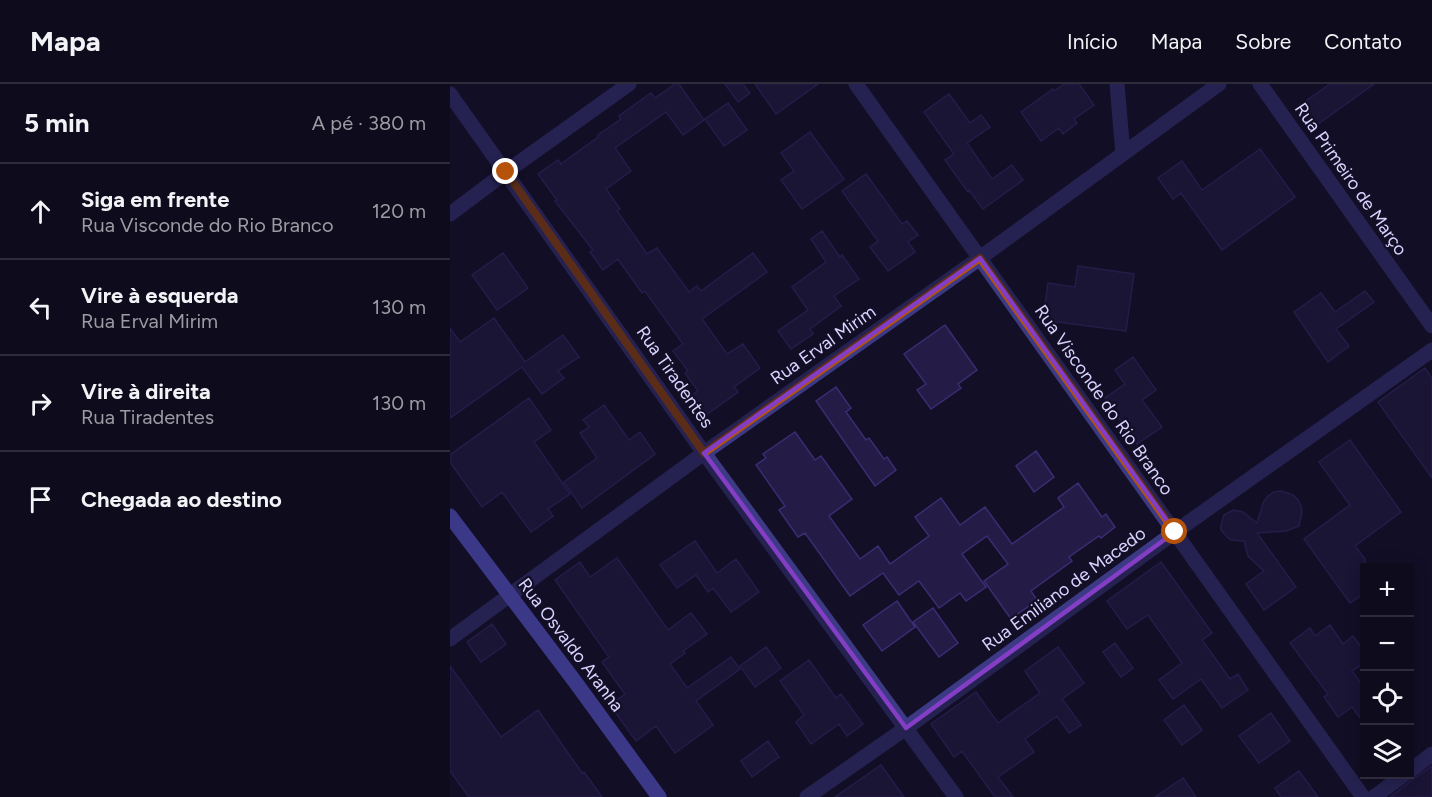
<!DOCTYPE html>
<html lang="pt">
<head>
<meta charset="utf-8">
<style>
  body { margin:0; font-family:Figtree,sans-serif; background:#171425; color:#f1f3f6 }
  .controls { position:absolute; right:18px; bottom:18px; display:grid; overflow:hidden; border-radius:0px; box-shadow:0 3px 15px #0003 }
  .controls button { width:54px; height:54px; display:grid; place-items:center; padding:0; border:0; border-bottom:2px solid #2e2b3b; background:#0e0b1c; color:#f1f3f6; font:30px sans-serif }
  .stop { position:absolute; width:18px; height:18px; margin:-14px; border:4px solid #b45309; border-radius:50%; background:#fff }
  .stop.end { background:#b45309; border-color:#fff; box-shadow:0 2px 6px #0008 }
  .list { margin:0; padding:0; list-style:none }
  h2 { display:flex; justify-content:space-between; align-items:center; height:78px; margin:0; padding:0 24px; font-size:26px }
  h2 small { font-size:20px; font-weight:400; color:#9b9ba3 }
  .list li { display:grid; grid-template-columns:39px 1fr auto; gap:18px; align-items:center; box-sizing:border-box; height:96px; padding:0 24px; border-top:2px solid #2e2b3b }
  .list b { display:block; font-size:22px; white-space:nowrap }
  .list p { margin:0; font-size:20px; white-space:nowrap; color:#9b9ba3 }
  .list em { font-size:20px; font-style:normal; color:#9b9ba3 }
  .icon { flex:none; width:33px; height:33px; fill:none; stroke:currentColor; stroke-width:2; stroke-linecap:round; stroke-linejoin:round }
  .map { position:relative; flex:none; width:982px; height:713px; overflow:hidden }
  header { display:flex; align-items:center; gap:36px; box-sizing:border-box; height:84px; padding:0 30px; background:#0e0b1c; border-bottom:2px solid #2e2b3b }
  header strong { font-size:28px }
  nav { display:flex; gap:33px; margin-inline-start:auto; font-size:21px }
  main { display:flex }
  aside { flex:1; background:#0e0b1c }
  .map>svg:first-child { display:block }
</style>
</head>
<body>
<header>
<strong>Mapa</strong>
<nav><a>Início</a><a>Mapa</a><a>Sobre</a><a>Contato</a></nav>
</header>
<main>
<aside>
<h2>5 min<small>A pé · 380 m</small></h2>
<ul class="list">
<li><svg class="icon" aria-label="ahead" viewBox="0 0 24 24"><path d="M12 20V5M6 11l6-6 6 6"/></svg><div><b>Siga em frente</b><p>Rua Visconde do Rio Branco</p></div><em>120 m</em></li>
<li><svg class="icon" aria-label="left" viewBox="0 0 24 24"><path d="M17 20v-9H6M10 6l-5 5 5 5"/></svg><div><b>Vire à esquerda</b><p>Rua Erval Mirim</p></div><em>130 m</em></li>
<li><svg class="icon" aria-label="right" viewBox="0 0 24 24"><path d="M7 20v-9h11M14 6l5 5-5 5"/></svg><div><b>Vire à direita</b><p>Rua Tiradentes</p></div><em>130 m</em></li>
<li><svg class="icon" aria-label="arrive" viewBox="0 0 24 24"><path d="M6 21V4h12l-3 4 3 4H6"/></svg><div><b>Chegada ao destino</b></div></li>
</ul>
</aside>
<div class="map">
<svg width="982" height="713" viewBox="0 0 982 713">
  <rect width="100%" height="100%" fill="#130f26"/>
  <path fill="#241b47" stroke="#3b2d73" stroke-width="1.5" d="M225 0H229L254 36 233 51 216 28 165 64 181 87 156 105 170 125 167 127 197 170 207 164 239 208 247 202 251 207 303 169 317 188 252 235 277 270 293 260 310 284 284 303 288 308 252 334 238 314 248 307 235 289 238 287 223 267 233 260 195 207 192 209 168 175 153 186 140 168 143 166 105 117 107 116 88 90 108 76 111 80 148 53V51L171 35 169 32 201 9 205 14Z
    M275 0H293L300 9 288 18Z
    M305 0H368L326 30Z
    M614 0H629L644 21 624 35 627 39 613 50 609 44 591 57 571 28 603 5 604 7Z
    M880 0H924L861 45 846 24Z
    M499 10 520 39 531 31 540 43 517 59 542 95 562 81 573 96 533 125 519 106 518 108 495 76 504 70 474 28Z
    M278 19 297 46 274 62 255 35Z
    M360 48 394 95 352 125 331 96 344 87 331 69Z
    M810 65 845 113 772 166 731 109 723 115 708 94 732 77 752 106Z
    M416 90 452 140 457 137 468 151 458 158 465 168 438 187 420 163 428 157 392 107Z
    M372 147 390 173 392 171 409 195 384 212 391 222 360 245 363 250 341 265 328 247 358 226 342 203 376 178 361 155Z
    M53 169 78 204 47 226 22 191Z
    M628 182 684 190 676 247 593 236 598 199 625 203Z
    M915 207 924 218 886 245 899 262 878 278 844 228 871 209 885 228Z
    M44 234 75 278 113 251 129 273 108 287 114 294 92 310 72 283 0 334V244L10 258Z
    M495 241 527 286 508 300 511 304 481 325 467 306 476 300 454 270Z
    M683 273 706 306 692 316 712 343 687 360 655 314 675 300 665 286Z
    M975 284 982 294V394L928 318Z
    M386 303 401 324 396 328 416 356 419 354 434 375 437 373 446 386 425 402 366 317Z
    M79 314 101 346 84 358 120 410 98 425 103 432 81 448 52 408 32 423 0 378V371Z
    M154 321 179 356 190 348 205 370 132 424 114 398 147 374 130 349 139 343 133 336Z
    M345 348 365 376 371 372 402 415 379 432 410 475 428 462 440 480 479 452 465 433 491 414 510 441 535 423 562 460 614 423 608 414 628 399 652 433 656 430 665 443 651 454 649 452 619 473 622 477 581 507 587 516 561 535 534 497 558 480 537 452 512 470 536 503 516 517 510 509 489 524 469 497 449 511 433 489 400 512 355 449 348 453 329 426 335 422 306 381 316 374 313 370Z
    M900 356 951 428 905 462 915 475V509L900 519 854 455 900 421 869 378Z
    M586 367 604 393 584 408 566 382Z
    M831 407 843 411 848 416 851 422 852 428 849 442 836 447 807 449 846 503 814 526 796 500 814 487 798 472 794 457 781 456 777 453 771 446V441L774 431 783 426 793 428 807 439 814 417 818 412 824 408Z
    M245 457 267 489 286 475 309 508 281 528 263 504 258 508 246 491 227 504 210 481Z
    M167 474 218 546 241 529 257 550 233 567 235 569 220 580 237 604 281 573 290 585 246 617 263 641 225 669 206 642 186 657 160 621 175 610 152 578 159 573 105 496 130 478 140 493Z
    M711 478 762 549 752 556 780 595 788 590 798 606 772 624 751 595 723 615 709 596 732 579 698 531 677 545 657 517Z
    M447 517 465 543 432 567 413 541Z
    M483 524 508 559 489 573 463 538Z
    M42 540 56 560 31 578 17 558Z
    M880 541 893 560 903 552 915 568V578L902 587 915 605V640L902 623 888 633 874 613 878 610 840 559 860 544 865 552Z
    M665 559 683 584 671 593 653 568Z
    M316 563 331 584 305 603 290 582Z
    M608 563 634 599 612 615 631 641 619 649 607 632 575 655 584 668 548 693 563 713H545L512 667 504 673 481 640 526 608 548 639 590 609 575 587Z
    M359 576 386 614 391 610 413 640 397 652 389 640 361 660 346 638 354 631 330 597Z
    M0 582 51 653 88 626 132 689 134 688 152 713H19L0 687Z
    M734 621 752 646 732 661 714 636Z
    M821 629 840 657 809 679 789 652Z
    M318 657 329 673 302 693 291 677Z
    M431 681 454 713H385Z
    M982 682V713H940L962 696Z
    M849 687 868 713H831L825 704Z
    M733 694 746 713H705Z"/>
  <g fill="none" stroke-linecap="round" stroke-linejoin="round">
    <path stroke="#3d3a85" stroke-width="15" d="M406 0 913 713
      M667 0 673 70
      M810 0 982 242
      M0 10 254 369 506 713
      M0 130 56 88 179 0
      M0 555 254 369 530 174 769 0
      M960 687 982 670
      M357 713 456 644 725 448 982 266
      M924 713 955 690"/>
    <path stroke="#6f6bff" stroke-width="15" d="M0 432 126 599 209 713"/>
  </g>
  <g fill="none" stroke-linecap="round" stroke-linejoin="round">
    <path stroke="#b45309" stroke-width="8" d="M56 88 254 369 530 174 725 448"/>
  </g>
  <path d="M0 0H982V713H0ZM530 174 725 448 456 644 254 369Z" fill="#130f26" fill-opacity=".55" fill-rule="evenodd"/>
  <path fill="none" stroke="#843dc5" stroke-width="4.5" stroke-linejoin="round" d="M530 174 725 448 456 644 254 369Z"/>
  <g text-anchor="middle" stroke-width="4.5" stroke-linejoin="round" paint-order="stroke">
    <g font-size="18" fill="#d9d4ff" stroke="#130f26">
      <text transform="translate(901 95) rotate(55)" y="6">Rua Primeiro de Março</text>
      <text transform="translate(373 261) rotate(-35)" y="6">Rua Erval Mirim</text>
      <text transform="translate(225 293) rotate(55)" y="6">Rua Tiradentes</text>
      <text transform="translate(654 316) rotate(55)" y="6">Rua Visconde do Rio Branco</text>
      <text transform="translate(614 505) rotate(-36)" y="6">Rua Emiliano de Macedo</text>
      <text transform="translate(121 561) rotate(53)" y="6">Rua Osvaldo Aranha</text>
    </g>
  </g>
</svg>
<div class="controls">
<button>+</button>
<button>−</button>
<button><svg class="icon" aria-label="locate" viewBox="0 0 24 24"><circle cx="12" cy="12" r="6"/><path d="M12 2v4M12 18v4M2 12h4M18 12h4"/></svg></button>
<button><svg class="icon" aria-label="layers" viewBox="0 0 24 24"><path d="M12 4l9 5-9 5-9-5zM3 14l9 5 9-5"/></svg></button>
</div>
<div class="stop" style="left:725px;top:448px"></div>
<div class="stop end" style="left:56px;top:88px"></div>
</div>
</main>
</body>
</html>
